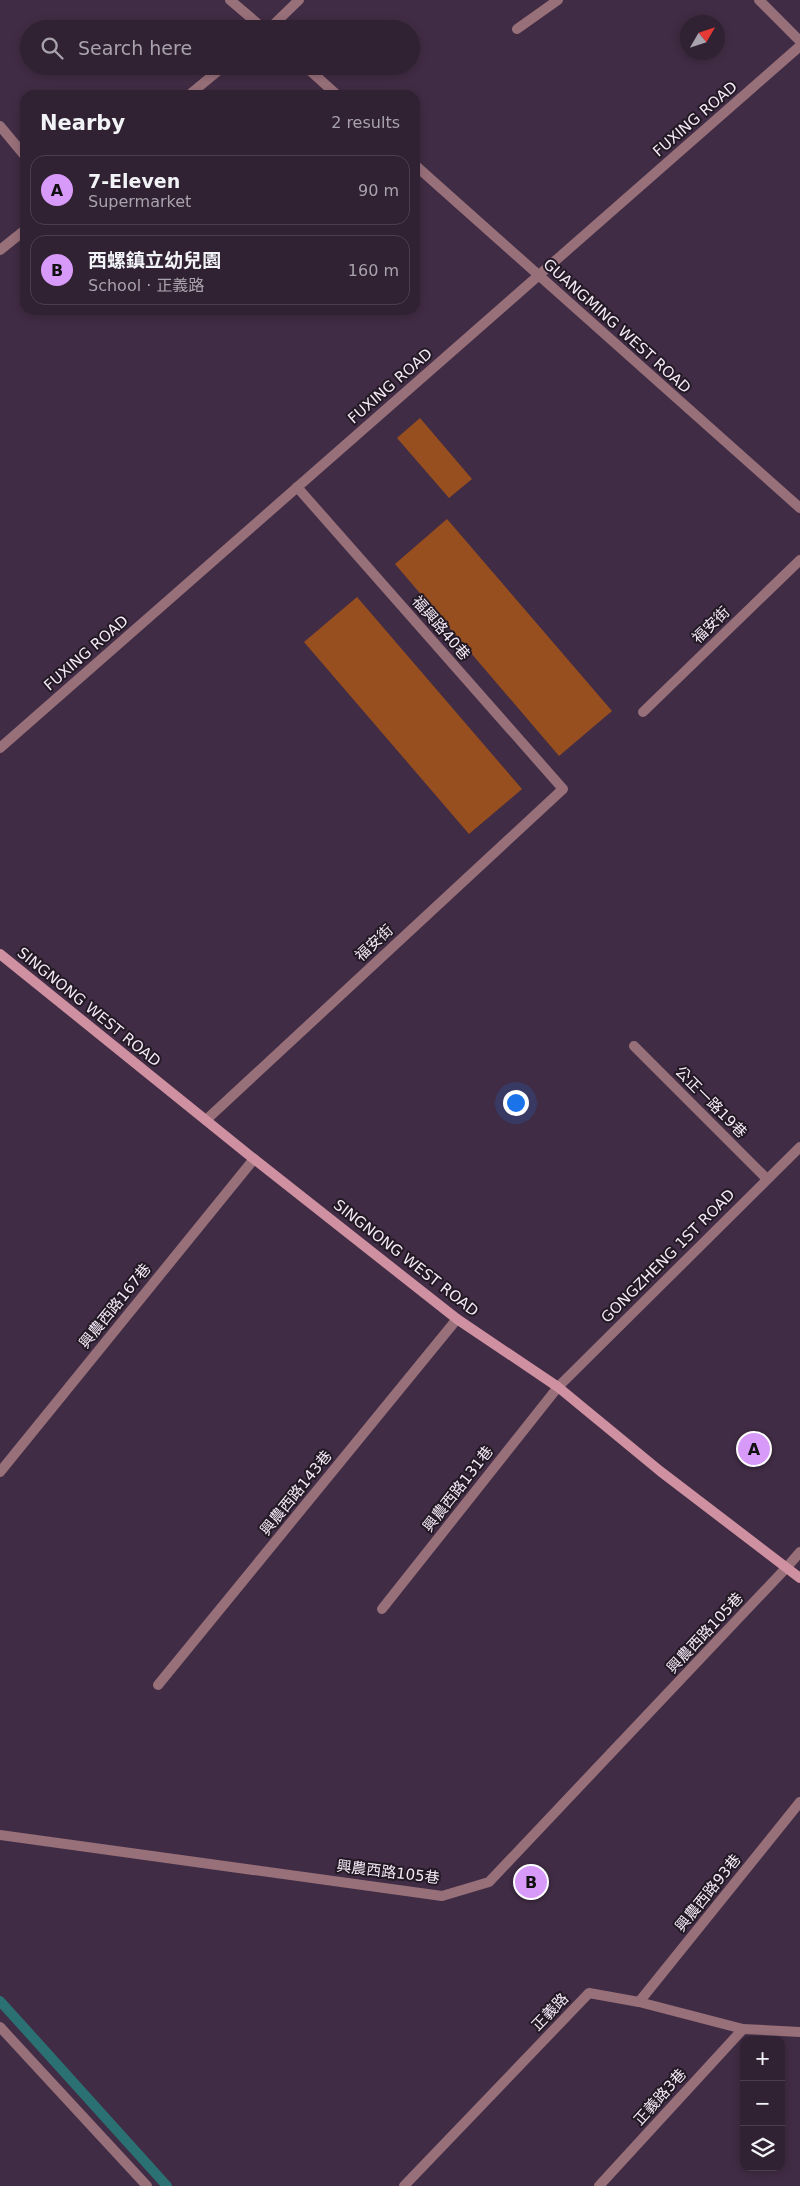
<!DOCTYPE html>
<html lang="en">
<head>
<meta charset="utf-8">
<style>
  body { margin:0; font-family:"DejaVu Sans","Noto Sans TC",sans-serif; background:#3c2e3f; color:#f1f3f6 }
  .controls { position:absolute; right:15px; bottom:15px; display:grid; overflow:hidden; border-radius:10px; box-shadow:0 2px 8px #0003 }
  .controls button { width:45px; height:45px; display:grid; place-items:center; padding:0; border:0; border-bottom:1px solid #4b3e4e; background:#302133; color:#f1f3f6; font:25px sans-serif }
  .compass { position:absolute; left:680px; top:15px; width:45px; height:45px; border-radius:50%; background:#302133; box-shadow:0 2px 8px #0003; rotate:51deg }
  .you { position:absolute; left:515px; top:1102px; width:18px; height:18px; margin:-12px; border:4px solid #fff; border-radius:50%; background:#1a73e8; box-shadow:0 0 0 8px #1a73e833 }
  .badge { display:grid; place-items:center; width:32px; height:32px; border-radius:50%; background:#d89af8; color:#111; font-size:16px; font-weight:700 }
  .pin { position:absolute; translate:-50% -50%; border:2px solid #fff; box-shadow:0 1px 5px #0006 }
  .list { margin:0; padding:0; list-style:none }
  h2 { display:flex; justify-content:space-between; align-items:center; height:65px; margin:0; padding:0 20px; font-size:21px }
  h2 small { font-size:16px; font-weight:400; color:#a8a3ac }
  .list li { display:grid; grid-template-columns:32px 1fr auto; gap:15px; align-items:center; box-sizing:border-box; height:70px; margin:0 10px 10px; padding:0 10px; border:1px solid #4b3e4e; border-radius:15px }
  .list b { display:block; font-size:19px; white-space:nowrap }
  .list p { margin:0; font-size:16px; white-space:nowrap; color:#a8a3ac }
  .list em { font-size:16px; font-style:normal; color:#a8a3ac }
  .icon { flex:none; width:28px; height:28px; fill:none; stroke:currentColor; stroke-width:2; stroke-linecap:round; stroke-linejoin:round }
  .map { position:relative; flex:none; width:800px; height:2186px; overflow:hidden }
  .search { position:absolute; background:#302133; box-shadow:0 2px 8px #0003; left:20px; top:20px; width:400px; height:55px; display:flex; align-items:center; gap:12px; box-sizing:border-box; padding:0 18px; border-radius:28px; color:#a8a3ac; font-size:19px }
  .panel { position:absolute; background:#302133; box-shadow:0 2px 8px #0003; left:20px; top:90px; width:400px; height:225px; border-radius:15px }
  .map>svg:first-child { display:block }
</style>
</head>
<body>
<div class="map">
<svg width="800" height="2186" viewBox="0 0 800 2186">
  <rect width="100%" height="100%" fill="#402c44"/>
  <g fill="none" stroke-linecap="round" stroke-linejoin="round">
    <path stroke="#2b7072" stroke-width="10" d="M0 2001 167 2186"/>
  </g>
  <path fill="#984f20" d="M420 418 472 479 449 498 397 438Z
    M447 519 612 711 559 756 395 564Z
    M357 597 522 789 469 834 304 642Z"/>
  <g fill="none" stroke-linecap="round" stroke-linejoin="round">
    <path stroke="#98707a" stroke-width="10" d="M759 0 800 41
      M269 29 299 0
      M517 29 558 0
      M189 95 224 66
      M0 126 25 156
      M0 250 25 230
      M634 1046 767 1179
      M206 1120 563 789 297 487
      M0 1472 254 1159
      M382 1609 558 1387
      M158 1685 457 1319
      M0 1835 442 1896 489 1882 787 1567
      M639 2002 800 1802
      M0 2027 147 2186
      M599 2186 743 2029"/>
    <path stroke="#98707a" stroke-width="10" d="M230 0 264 29
      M305 66 337 95
      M415 165 800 508
      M643 712 800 560
      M0 748 800 46
      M558 1387 800 1147
      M787 1567 800 1552
      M404 2186 589 1993 639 2002 743 2029 800 2032"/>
    <path stroke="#cf91a1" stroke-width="10" d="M0 954 254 1159 457 1319 558 1387 660 1471 800 1578"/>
  </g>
  <g text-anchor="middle" stroke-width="4" stroke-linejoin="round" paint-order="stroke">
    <g font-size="15" fill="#f4e8f7" stroke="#221924">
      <text transform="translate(695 119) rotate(-41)" y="5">FUXING ROAD</text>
      <text transform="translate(617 326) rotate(42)" y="5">GUANGMING WEST ROAD</text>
      <text transform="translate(390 386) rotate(-41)" y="5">FUXING ROAD</text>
      <text transform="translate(711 625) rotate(-44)" y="5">福安街</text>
      <text transform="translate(441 628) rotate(49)" y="5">福興路40巷</text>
      <text transform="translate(86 653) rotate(-41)" y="5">FUXING ROAD</text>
      <text transform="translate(374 943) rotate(-43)" y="5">福安街</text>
      <text transform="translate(89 1007) rotate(39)" y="5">SINGNONG WEST ROAD</text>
      <text transform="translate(711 1102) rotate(45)" y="5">公正一路19巷</text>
      <text transform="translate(668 1256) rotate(-45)" y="5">GONGZHENG 1ST ROAD</text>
      <text transform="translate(406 1258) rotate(38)" y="5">SINGNONG WEST ROAD</text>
      <text transform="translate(115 1306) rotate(-51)" y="5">興農西路167巷</text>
      <text transform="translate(458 1489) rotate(-52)" y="5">興農西路131巷</text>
      <text transform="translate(296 1493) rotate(-51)" y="5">興農西路143巷</text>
      <text transform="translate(705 1633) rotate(-47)" y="5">興農西路105巷</text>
      <text transform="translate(388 1872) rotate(7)" y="5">興農西路105巷</text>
      <text transform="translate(708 1893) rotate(-51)" y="5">興農西路93巷</text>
      <text transform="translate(550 2012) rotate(-46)" y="5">正義路</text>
      <text transform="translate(660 2097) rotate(-48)" y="5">正義路3巷</text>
    </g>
  </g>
</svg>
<div class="controls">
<button>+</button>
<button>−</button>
<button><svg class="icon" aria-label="layers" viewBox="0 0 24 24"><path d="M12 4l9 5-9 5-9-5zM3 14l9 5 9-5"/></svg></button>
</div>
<svg class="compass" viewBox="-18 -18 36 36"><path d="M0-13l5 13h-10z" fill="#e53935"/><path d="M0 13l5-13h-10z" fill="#a8a3ac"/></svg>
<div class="you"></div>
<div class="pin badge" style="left:754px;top:1449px">A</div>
<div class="pin badge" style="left:531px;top:1882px">B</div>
<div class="search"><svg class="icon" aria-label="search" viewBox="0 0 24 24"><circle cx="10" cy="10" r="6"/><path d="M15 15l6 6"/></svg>Search here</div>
<section class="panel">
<h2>Nearby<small>2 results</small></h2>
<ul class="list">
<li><span class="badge">A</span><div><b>7-Eleven</b><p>Supermarket</p></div><em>90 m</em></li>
<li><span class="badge">B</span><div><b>西螺鎮立幼兒園</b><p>School · 正義路</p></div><em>160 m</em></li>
</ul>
</section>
</div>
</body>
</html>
